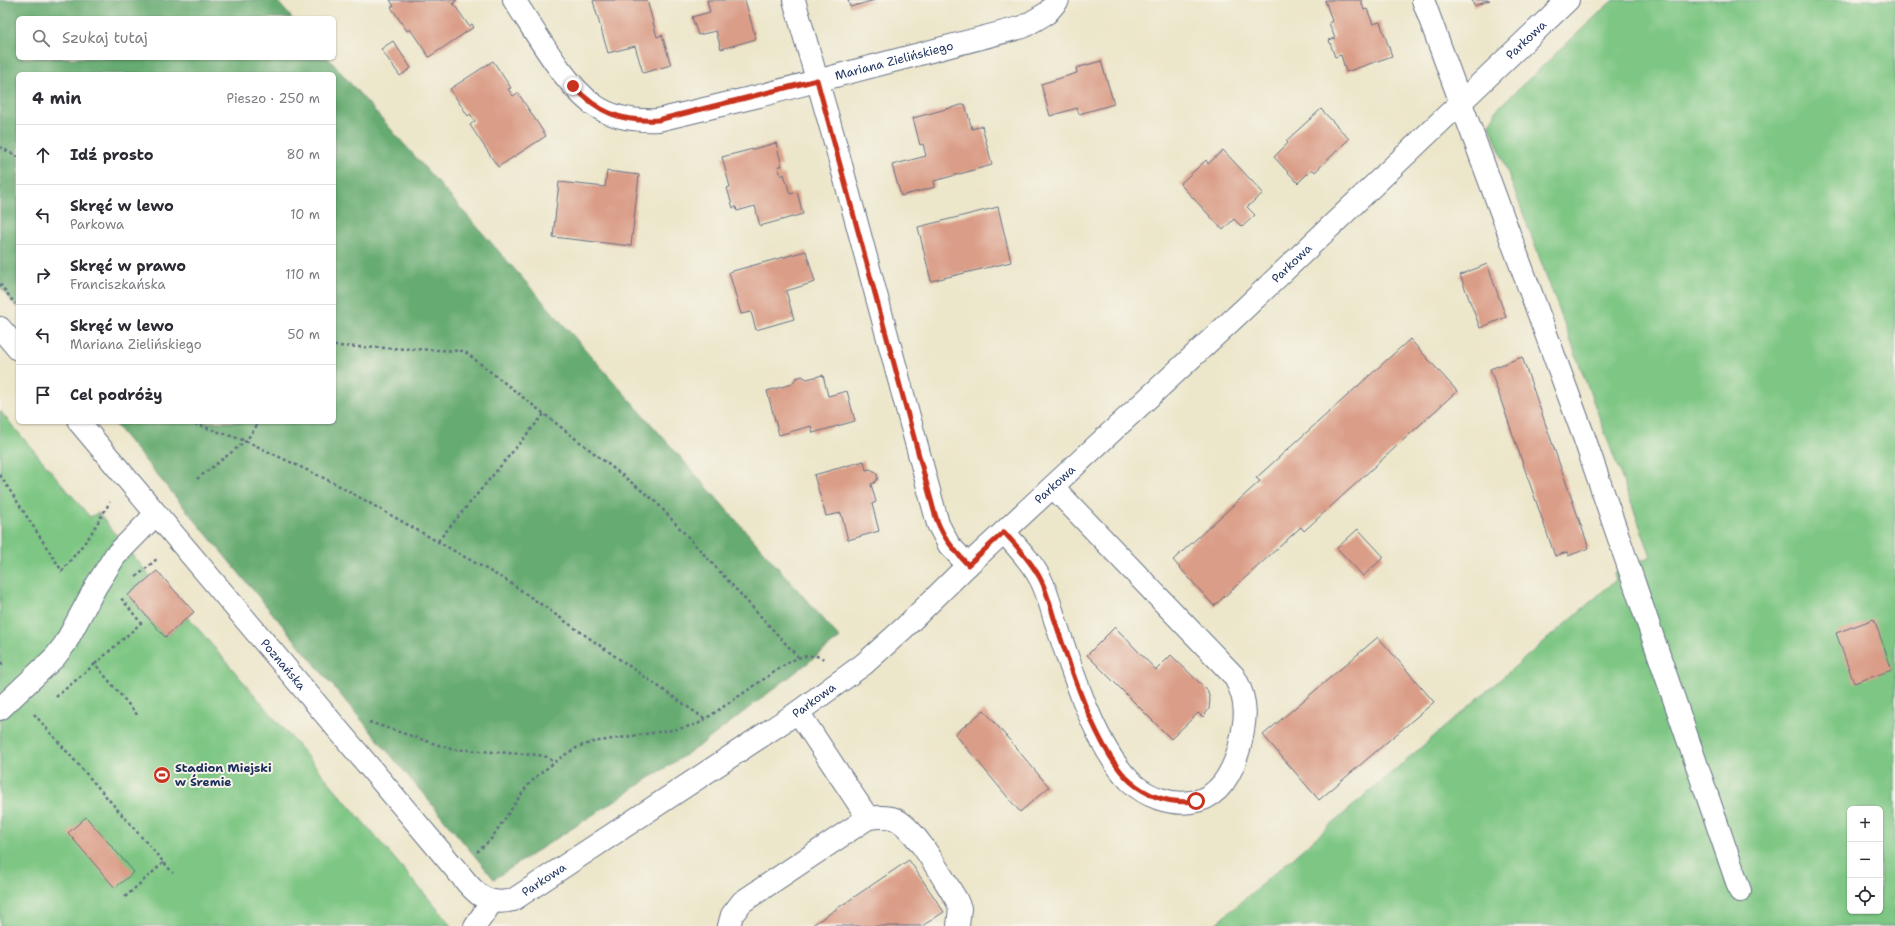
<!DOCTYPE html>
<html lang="pl">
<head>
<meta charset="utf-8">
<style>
  body { margin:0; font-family:"Shantell Sans",sans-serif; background:#f2f2f3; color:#2b2b33 }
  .controls { position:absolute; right:12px; bottom:12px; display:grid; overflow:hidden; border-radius:6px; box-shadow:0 1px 3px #0004 }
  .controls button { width:36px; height:36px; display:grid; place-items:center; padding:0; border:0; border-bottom:1px solid #e1e1e2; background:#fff; color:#2b2b33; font:20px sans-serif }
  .stop { position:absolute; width:12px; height:12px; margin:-9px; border:3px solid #c8321e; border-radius:50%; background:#fff }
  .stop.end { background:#c8321e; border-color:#fff; box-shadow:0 1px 4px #0008 }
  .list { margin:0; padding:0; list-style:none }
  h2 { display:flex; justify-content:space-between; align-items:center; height:52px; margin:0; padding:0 16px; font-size:17px }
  h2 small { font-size:13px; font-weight:400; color:#7c7c81 }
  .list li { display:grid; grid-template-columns:26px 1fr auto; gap:12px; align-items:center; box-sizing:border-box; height:60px; padding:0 16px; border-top:1px solid #e1e1e2 }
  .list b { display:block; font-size:15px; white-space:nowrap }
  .list p { margin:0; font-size:13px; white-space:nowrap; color:#7c7c81 }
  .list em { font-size:13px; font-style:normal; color:#7c7c81 }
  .icon { flex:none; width:22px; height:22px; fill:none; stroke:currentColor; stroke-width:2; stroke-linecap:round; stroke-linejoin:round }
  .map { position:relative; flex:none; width:1895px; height:926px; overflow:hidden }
  .search { position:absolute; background:#fff; box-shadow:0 1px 3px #0004; left:16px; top:16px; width:320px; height:44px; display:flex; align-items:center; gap:10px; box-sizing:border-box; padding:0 14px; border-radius:6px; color:#7c7c81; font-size:15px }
  .panel { position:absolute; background:#fff; box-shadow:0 1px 3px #0004; left:16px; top:72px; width:320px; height:352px; border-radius:6px }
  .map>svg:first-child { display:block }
</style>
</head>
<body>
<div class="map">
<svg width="1895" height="926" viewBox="0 0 1895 926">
  <rect width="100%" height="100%" fill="#f7f3e8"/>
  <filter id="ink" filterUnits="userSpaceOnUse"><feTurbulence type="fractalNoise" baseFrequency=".025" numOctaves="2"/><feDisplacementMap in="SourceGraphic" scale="8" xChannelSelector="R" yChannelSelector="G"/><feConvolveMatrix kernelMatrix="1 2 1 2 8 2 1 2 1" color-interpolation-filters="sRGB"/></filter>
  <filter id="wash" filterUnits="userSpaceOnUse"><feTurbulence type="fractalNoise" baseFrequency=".012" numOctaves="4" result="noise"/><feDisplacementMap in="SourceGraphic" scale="16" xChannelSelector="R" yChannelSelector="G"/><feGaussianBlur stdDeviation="0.9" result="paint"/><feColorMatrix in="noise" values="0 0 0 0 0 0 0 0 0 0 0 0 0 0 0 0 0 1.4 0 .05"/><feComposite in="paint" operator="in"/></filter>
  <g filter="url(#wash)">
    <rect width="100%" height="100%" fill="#ece6ca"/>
    <path fill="#7dc683" stroke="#4c7a70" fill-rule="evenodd" d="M1613 0H1895V926H1213L1616 580 1614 574 1651 556 1490 125 1497 109ZM1850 809H1880V911H1850Z
      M0 411 90 517 98 513 150 576 128 595 165 637 188 617 452 926 435 924 432 926H0Z"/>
    <path fill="#66ab71" stroke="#406d68" d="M0 0H276L292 18H18V58H328L840 638 702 744 494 879 113 422H334V74H18V308L0 287Z"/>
    <g id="blocks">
      <path fill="#da9d87" d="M390 0H457L453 3 469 26 472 24 474 27 429 57 410 29 407 31 391 7 394 6Z
        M596 0H647L657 37 662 35 671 65 643 73 635 46 608 53 593 1Z
        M707 0H745L756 39 721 49 716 31 698 35 692 17 710 12Z
        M848 0H875L850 7Z
        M1325 0H1361L1364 10 1367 9 1373 24 1380 22 1392 56 1346 72 1341 55 1335 57 1329 40 1335 38 1329 23 1332 21Z
        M1472 0H1490L1474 6Z
        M393 41 411 68 400 76 381 49Z
        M493 61 511 88 508 89 513 96 518 93 546 136 498 167 470 125 475 121 470 114 468 116 450 89Z
        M1101 61 1114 104 1079 114 1077 108 1050 116 1041 84 1077 73 1076 68Z
        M965 104 972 129 982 126 992 165 934 181 935 187 901 196 892 165 926 156 923 144 920 145 913 118Z
        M1321 109 1349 139 1315 172 1312 169 1298 183 1274 157 1288 143 1286 141Z
        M776 143 782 166H778L781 176 784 174 790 194 797 192 803 214 760 226 755 206 737 211 736 207 733 208 727 188 730 187 722 157Z
        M1223 150 1263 193 1247 207 1255 215 1242 227 1234 219 1223 230 1180 184 1206 160 1208 164Z
        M607 171 639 175 631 246 553 237 559 182 605 187Z
        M998 207 1011 262 931 281 918 227Z
        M806 251 815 282 786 291 794 319 756 330 751 312 741 314 729 272Z
        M1487 264 1506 317 1480 328 1460 275Z
        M1410 339 1457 391 1304 531 1301 527 1214 606 1173 560 1260 481 1256 478Z
        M1522 357 1589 548 1568 556 1567 552 1555 556 1490 369Z
        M823 375 828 396 847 391 855 421 813 433 811 426 779 435 767 391 792 384 796 378 802 376 807 379Z
        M864 461 866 470 870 469 876 472 878 478 874 483 871 484 876 502 872 504 879 531 848 540 841 513 826 516 814 475Z
        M1358 529 1384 557 1363 576 1337 548Z
        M157 571 194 612 165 637 128 595Z
        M1874 619 1892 670 1854 683 1836 633Z
        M1115 627 1156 670 1171 655 1207 690 1210 699 1209 709 1203 717 1198 713 1171 739 1087 655Z
        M1378 637 1434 702 1319 800 1263 735Z
        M984 710 1049 787 1020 812 955 734Z
        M86 817 134 872 115 888 68 833Z
        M909 860 944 912 922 926H811Z"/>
    </g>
  </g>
  <g filter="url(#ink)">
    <use href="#blocks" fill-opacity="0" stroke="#646f84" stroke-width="1"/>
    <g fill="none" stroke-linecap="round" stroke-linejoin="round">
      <g stroke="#646f84" stroke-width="24">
        <g id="minor">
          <path id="s1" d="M514 0C535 31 564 84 594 105 612 118 637 121 658 120L759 96 1023 27 1047 13 1058 0"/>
          <path d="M794 0 833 135 938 524 949 545 968 565"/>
          <path d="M1423 0 1584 437 1740 891"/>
          <path d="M0 328 18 349"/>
          <path id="s2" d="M79 422 468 884C481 899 493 905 513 900L798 712 864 664 904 628 968 565 1244 309 1568 0"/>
          <path d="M1004 532C1017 547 1032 562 1041 580 1047 592 1051 607 1055 620 1071 667 1095 747 1130 781 1146 797 1170 805 1191 802 1219 799 1232 773 1239 749 1246 721 1249 702 1234 676L1053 487"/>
          <path d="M0 709 55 657 65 644 96 586 115 556 156 514"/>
          <path d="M868 818C876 817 887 816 895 819 917 829 943 879 956 899L960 908 958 926"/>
          <path d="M475 926 492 902"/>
          <path d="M729 926 732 915 742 902 868 818 798 712"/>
        </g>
      </g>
      <path stroke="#646f84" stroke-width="2.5" stroke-dasharray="3 3" stroke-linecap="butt" d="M0 147 18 157
        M0 284 15 304
        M334 346 464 351 655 501 798 657
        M189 422 246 441 334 483 509 582 705 719
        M0 475 62 571 89 537 110 502
        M197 479 246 441 259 422
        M438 541 544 414
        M136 577 158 558
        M0 662 2 664 0 666
        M95 664 141 623 121 598
        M56 697 95 664 139 717
        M34 714 173 873
        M369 722 451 749 538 755 547 757 554 762
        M477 852 491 839 527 786 538 775 563 756 578 747 593 742 678 729 698 724 786 664C798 657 811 652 824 659
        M125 897 164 862"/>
      <use href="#minor" stroke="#fff" stroke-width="22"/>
    </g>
  </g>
  <g fill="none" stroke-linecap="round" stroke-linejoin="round" filter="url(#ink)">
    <path stroke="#c8321e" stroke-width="5" d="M573 86C599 113 621 122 658 120L817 80 934 511C940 534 952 548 968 565L1004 532C1017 547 1032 562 1041 580 1047 592 1050 605 1054 618 1069 662 1096 752 1131 782 1150 798 1172 804 1196 801"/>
  </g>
  <defs>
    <g id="stadium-disc" transform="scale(0.9)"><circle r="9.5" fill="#c8321e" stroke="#f7f3e8"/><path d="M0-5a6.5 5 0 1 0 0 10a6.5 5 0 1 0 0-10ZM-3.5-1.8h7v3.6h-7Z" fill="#fff"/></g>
  </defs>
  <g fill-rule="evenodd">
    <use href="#stadium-disc" x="162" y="775"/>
  </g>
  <g text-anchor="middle" stroke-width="4" stroke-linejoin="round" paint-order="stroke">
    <g font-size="12" fill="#1b2f5e" stroke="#f7f3e8">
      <text dy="4" stroke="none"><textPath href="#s2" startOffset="1988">Parkowa</textPath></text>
      <text dy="4" stroke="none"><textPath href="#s1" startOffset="443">Mariana Zielińskiego</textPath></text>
      <text dy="4" stroke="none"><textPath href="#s2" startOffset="1664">Parkowa</textPath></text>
      <text dy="4" stroke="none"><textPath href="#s2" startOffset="1340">Parkowa</textPath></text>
      <text dy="4" stroke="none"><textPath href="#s2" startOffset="317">Poznańska</textPath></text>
      <text dy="4" stroke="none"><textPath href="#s2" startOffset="1016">Parkowa</textPath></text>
      <text dy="4" stroke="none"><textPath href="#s2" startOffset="692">Parkowa</textPath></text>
    </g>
    <g font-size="12" font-weight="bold" fill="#1b2f5e" stroke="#f7f3e8" text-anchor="start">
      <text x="175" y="772">Stadion Miejski<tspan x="175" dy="14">w Śremie</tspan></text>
    </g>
  </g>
</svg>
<div class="controls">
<button>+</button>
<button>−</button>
<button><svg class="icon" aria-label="locate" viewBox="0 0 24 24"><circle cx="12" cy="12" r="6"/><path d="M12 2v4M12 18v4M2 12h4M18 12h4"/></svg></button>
</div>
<div class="stop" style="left:1196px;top:801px"></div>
<div class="stop end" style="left:573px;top:86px"></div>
<div class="search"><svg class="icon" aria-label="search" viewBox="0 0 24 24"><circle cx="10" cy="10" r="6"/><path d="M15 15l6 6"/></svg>Szukaj tutaj</div>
<section class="panel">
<h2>4 min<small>Pieszo · 250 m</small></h2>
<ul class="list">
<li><svg class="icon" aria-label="ahead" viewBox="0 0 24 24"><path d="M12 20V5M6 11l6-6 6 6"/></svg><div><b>Idź prosto</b></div><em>80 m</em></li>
<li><svg class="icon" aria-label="left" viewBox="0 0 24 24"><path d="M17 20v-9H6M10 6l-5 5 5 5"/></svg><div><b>Skręć w lewo</b><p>Parkowa</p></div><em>10 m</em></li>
<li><svg class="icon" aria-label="right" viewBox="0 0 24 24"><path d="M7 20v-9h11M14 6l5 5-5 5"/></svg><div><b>Skręć w prawo</b><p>Franciszkańska</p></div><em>110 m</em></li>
<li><svg class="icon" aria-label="left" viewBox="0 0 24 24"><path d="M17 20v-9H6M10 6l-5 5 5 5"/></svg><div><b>Skręć w lewo</b><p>Mariana Zielińskiego</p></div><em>50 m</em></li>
<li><svg class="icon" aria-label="arrive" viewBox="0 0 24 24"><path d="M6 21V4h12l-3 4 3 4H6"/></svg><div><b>Cel podróży</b></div></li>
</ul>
</section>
</div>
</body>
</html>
